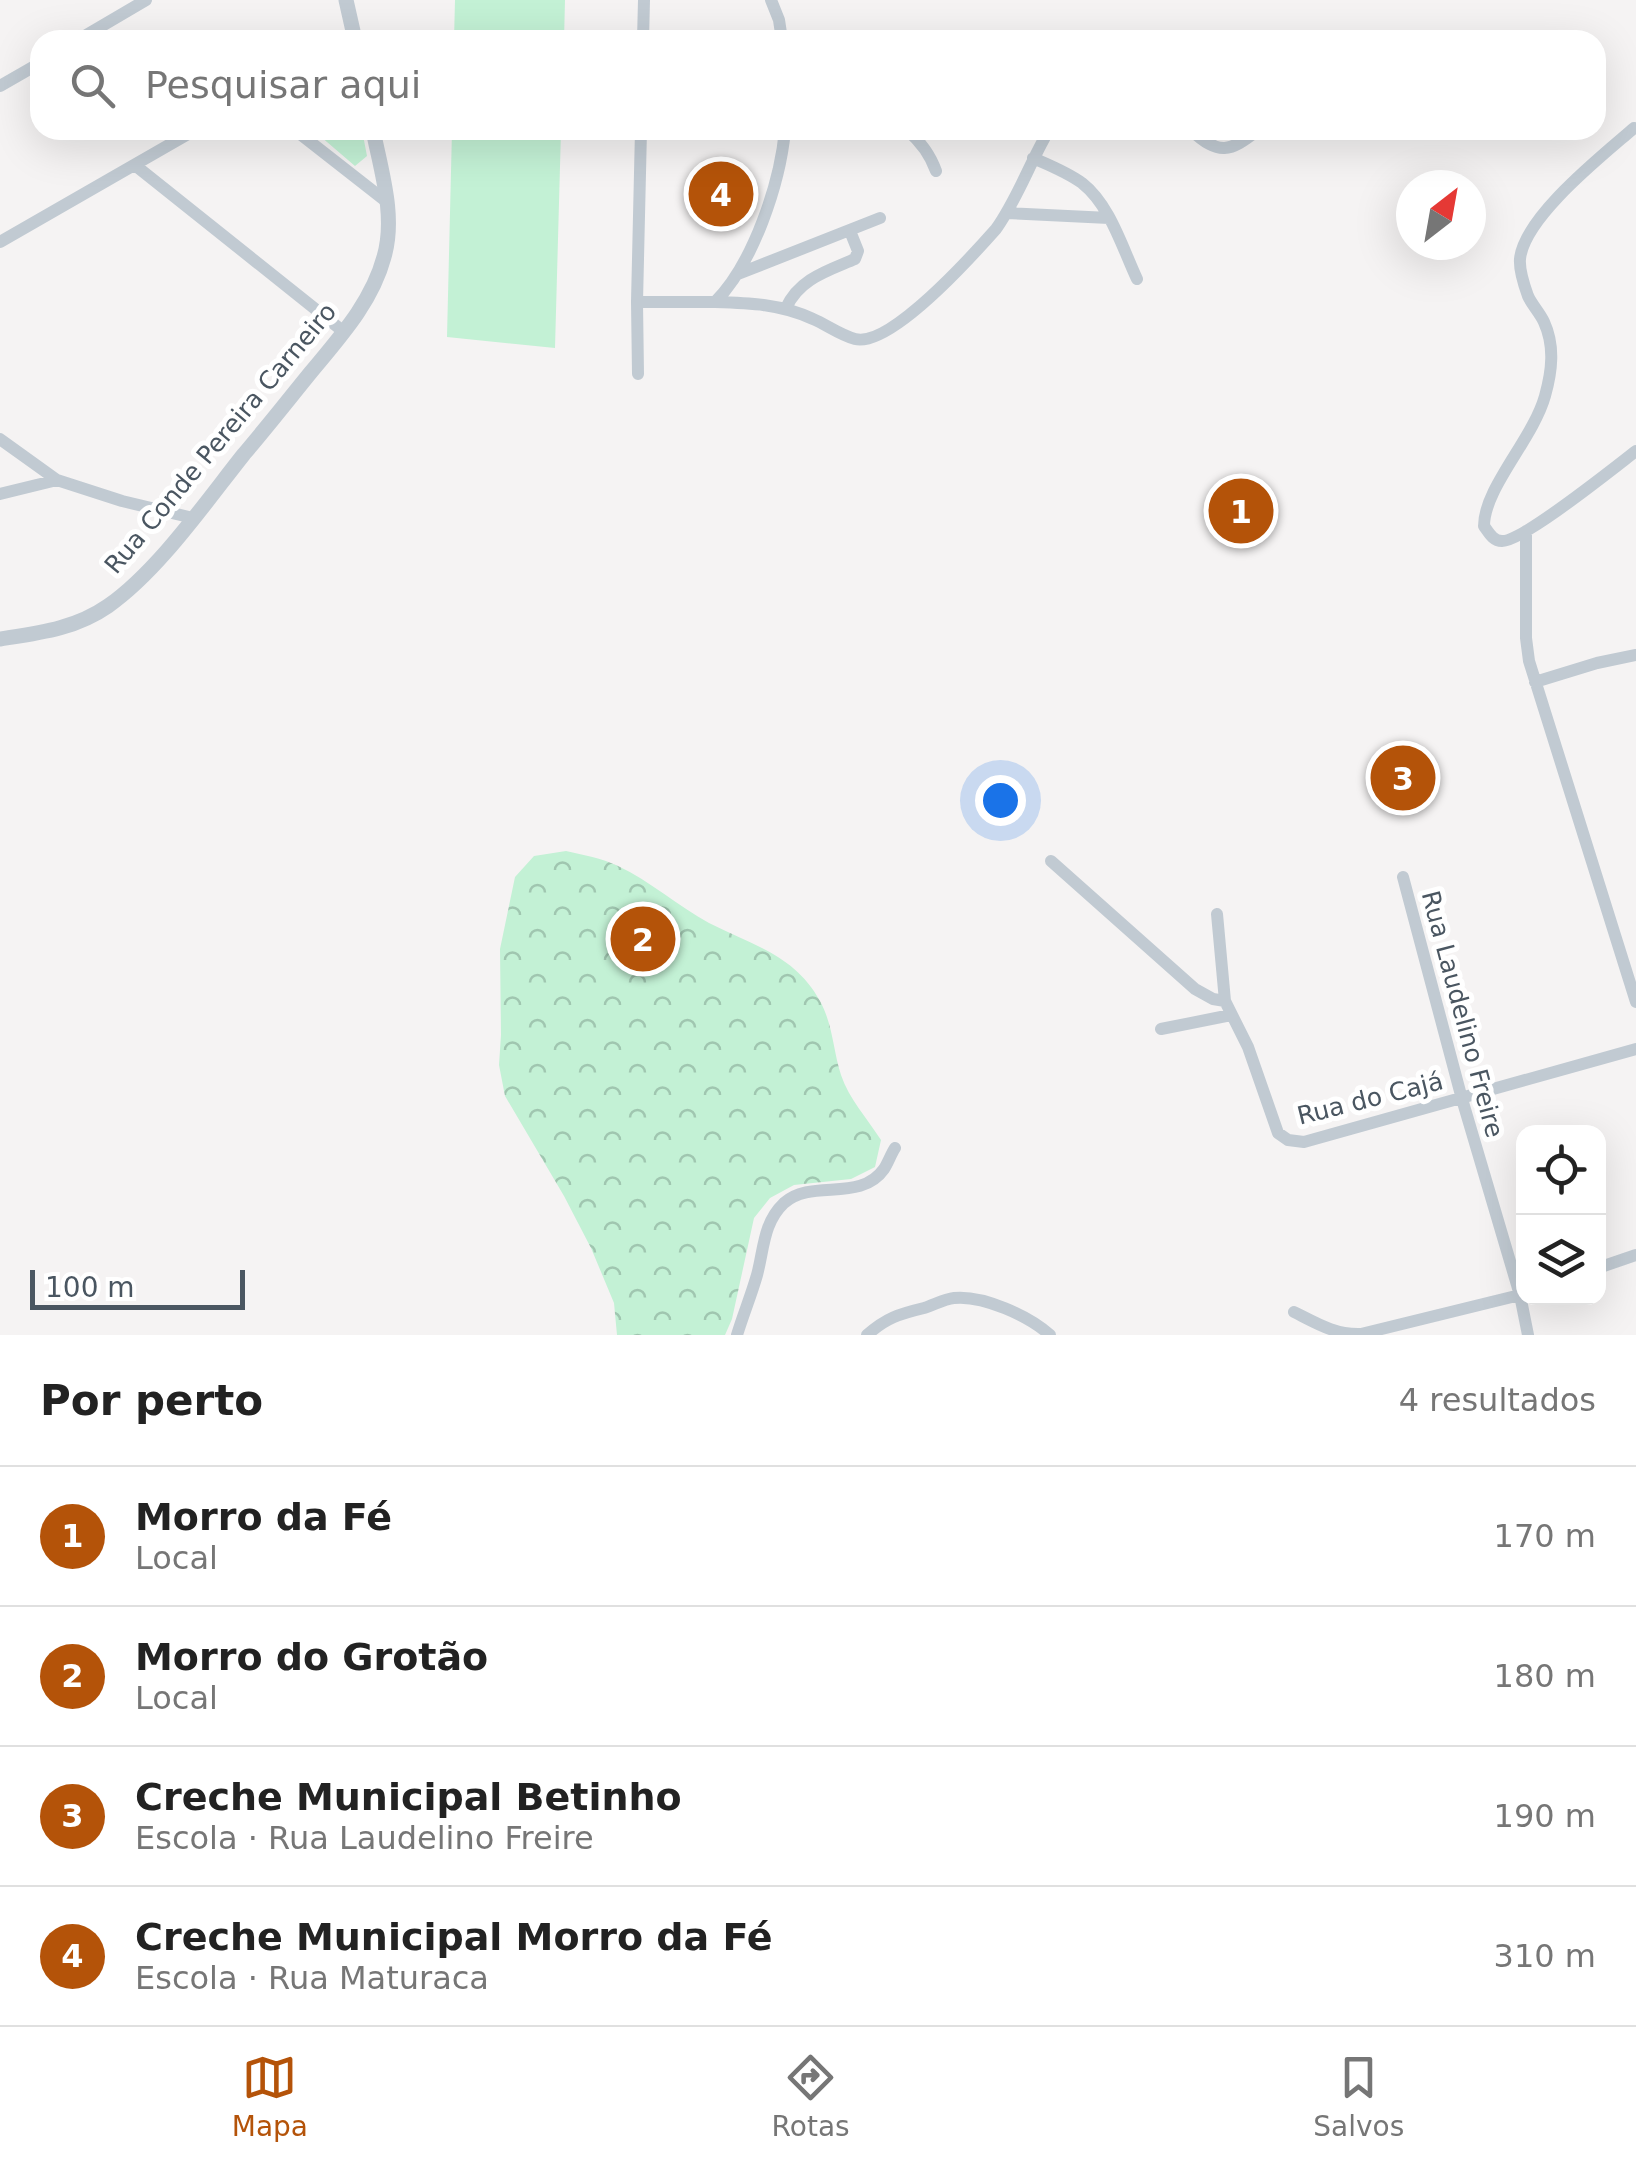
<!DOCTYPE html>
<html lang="pt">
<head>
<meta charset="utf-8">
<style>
  body { margin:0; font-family:"DejaVu Sans",sans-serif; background:#f6f6f6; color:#222 }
  .controls { position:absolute; right:30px; bottom:30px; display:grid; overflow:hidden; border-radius:20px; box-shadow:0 10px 40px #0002 }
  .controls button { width:90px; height:90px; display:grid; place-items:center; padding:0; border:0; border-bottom:2px solid #e0e0e0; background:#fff; color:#222; font:50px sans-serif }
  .compass { position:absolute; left:1396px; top:170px; width:90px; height:90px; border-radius:50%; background:#fff; box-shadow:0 10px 40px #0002; rotate:31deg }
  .scale { position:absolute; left:30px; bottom:25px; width:215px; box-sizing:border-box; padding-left:10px; border:5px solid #4a5661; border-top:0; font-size:28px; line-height:35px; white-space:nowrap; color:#4a5661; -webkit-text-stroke:8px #fff; paint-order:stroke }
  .you { position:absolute; left:1000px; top:800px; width:35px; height:35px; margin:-25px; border:8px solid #fff; border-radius:50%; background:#1a73e8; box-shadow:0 0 0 15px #1a73e833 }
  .badge { display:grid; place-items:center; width:65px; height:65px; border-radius:50%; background:#b45309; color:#fff; font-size:32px; font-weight:700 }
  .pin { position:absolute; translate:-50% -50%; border:5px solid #fff; box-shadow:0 2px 10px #0006 }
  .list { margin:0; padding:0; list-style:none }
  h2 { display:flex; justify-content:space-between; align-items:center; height:130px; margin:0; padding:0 40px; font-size:42px }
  h2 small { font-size:32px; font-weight:400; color:#767676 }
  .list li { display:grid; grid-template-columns:65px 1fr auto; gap:30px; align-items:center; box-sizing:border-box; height:140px; padding:0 40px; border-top:2px solid #e0e0e0 }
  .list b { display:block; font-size:38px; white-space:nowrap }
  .list p { margin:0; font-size:32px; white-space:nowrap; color:#767676 }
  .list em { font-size:32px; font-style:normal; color:#767676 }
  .icon { flex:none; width:55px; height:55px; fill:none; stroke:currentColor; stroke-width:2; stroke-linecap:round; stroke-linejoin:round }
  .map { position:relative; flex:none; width:1636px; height:1335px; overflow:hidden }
  .search { position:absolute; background:#fff; box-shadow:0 10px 40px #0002; left:30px; right:30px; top:30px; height:110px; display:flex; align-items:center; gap:25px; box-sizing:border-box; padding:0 35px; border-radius:30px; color:#767676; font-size:38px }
  .sheet { height:690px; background:#fff }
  nav { display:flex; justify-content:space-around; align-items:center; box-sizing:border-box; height:140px; border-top:2px solid #e0e0e0; background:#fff; font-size:28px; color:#767676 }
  nav a { display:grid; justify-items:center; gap:5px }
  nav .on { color:#b45309 }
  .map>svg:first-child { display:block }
</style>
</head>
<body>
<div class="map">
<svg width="1636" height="1335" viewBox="0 0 1636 1335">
  <defs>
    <pattern id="forest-crowns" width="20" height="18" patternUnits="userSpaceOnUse" patternTransform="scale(2.5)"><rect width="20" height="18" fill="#c3f1d5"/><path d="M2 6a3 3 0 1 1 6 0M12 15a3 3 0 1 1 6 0" fill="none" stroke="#a0c6b0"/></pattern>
  </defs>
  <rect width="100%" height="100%" fill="#f5f3f3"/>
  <path fill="#c3f1d5" d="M455 0H565L564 40H454Z
    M313 130H362L367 156 355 166Z
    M452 130H561L555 348 447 337Z"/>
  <path fill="url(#forest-crowns)" d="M566 851C584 855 601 858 618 866 650 881 678 906 709 923 752 945 795 955 820 1001 833 1025 833 1050 841 1075 849 1099 867 1118 881 1140L875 1167 851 1179 794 1185 770 1198 754 1218 732 1319 725 1335H617L614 1303 591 1248 564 1196 505 1096 499 1065 501 1035 500 949 515 877 534 856Z"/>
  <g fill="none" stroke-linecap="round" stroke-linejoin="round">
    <path stroke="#c1cad2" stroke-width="12" d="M771 0 779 20 782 40
      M78 40 146 0
      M643 40 644 0
      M0 86 40 63
      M1634 128C1603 155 1524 217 1520 259 1519 271 1524 285 1528 296 1532 305 1540 313 1544 322 1555 346 1552 371 1545 396 1533 439 1484 488 1484 526 1489 533 1493 541 1502 541 1522 542 1615 467 1636 451
      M295 130 387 202
      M907 130C921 142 930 154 936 171
      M1191 130C1219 156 1230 152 1258 130
      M1033 158C1049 165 1067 172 1082 183 1110 205 1122 247 1137 279
      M136 166 344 332
      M1007 213 1109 218
      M0 242 195 130
      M738 274 880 218
      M637 302H715C753 264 780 184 785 130
      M715 302C750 303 781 304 813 319 827 325 840 335 855 339 890 348 973 255 996 229 1018 198 1030 162 1049 130
      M786 308C799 279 827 271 855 259L858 251 850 231
      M638 374 637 302 641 130
      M0 439 57 480 122 501 193 518
      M0 494 57 480
      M1526 531V638L1529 661 1636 1002
      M1535 682 1597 663 1636 655
      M1051 861 1195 989 1213 999 1225 1001
      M1403 877 1462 1099 1520 1295 1528 1335
      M1217 914 1225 1001 1248 1047 1278 1133 1288 1140 1304 1142 1636 1049
      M1161 1029 1231 1015
      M1598 1268 1636 1255
      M1294 1312C1316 1323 1335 1335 1361 1334L1524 1294
      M737 1335C743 1315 751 1296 757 1275 764 1249 763 1223 784 1203 812 1178 860 1203 884 1169 888 1163 891 1154 895 1148
      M867 1335C886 1318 899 1314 924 1308 934 1305 944 1299 954 1298 983 1295 1029 1316 1050 1335"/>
    <path stroke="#c1cad2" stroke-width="15" d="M346 0 355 40
      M0 639C39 633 75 629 108 606 158 571 205 503 244 454 267 427 289 399 311 372 340 337 372 302 384 257 396 216 381 171 373 130"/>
  </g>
  <g text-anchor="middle" stroke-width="10" stroke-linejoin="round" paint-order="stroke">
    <g font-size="25" fill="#4a5661" stroke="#fff">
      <text transform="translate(220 438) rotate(-50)" y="9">Rua Conde Pereira Carneiro</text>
      <text transform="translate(1463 1014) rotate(75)" y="9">Rua Laudelino Freire</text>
      <text transform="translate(1370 1098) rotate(-14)" y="9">Rua do Cajá</text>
    </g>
  </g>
</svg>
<div class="controls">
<button><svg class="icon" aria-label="locate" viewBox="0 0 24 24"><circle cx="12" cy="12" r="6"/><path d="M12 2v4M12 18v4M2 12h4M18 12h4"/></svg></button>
<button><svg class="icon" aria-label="layers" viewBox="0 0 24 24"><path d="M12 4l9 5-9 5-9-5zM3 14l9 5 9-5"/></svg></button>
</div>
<svg class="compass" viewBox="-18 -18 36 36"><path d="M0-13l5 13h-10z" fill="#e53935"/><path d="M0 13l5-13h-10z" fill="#767676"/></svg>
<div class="scale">100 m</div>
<div class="you"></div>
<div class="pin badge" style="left:1241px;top:511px">1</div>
<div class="pin badge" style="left:643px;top:939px">2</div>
<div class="pin badge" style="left:1403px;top:778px">3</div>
<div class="pin badge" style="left:721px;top:194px">4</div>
<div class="search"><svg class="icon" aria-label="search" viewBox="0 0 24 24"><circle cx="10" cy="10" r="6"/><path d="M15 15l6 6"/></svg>Pesquisar aqui</div>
</div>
<section class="sheet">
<h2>Por perto<small>4 resultados</small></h2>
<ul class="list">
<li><span class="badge">1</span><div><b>Morro da Fé</b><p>Local</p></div><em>170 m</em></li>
<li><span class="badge">2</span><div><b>Morro do Grotão</b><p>Local</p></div><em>180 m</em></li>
<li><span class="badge">3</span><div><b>Creche Municipal Betinho</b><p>Escola · Rua Laudelino Freire</p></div><em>190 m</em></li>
<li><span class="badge">4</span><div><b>Creche Municipal Morro da Fé</b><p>Escola · Rua Maturaca</p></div><em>310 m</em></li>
</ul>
</section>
<nav>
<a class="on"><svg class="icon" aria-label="map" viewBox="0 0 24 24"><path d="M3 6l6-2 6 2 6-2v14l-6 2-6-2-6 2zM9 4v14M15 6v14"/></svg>Mapa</a>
<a><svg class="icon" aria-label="directions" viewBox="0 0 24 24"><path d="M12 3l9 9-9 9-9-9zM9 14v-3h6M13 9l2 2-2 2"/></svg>Rotas</a>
<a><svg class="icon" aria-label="saved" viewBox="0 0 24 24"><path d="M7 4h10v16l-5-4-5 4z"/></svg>Salvos</a>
</nav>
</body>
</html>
